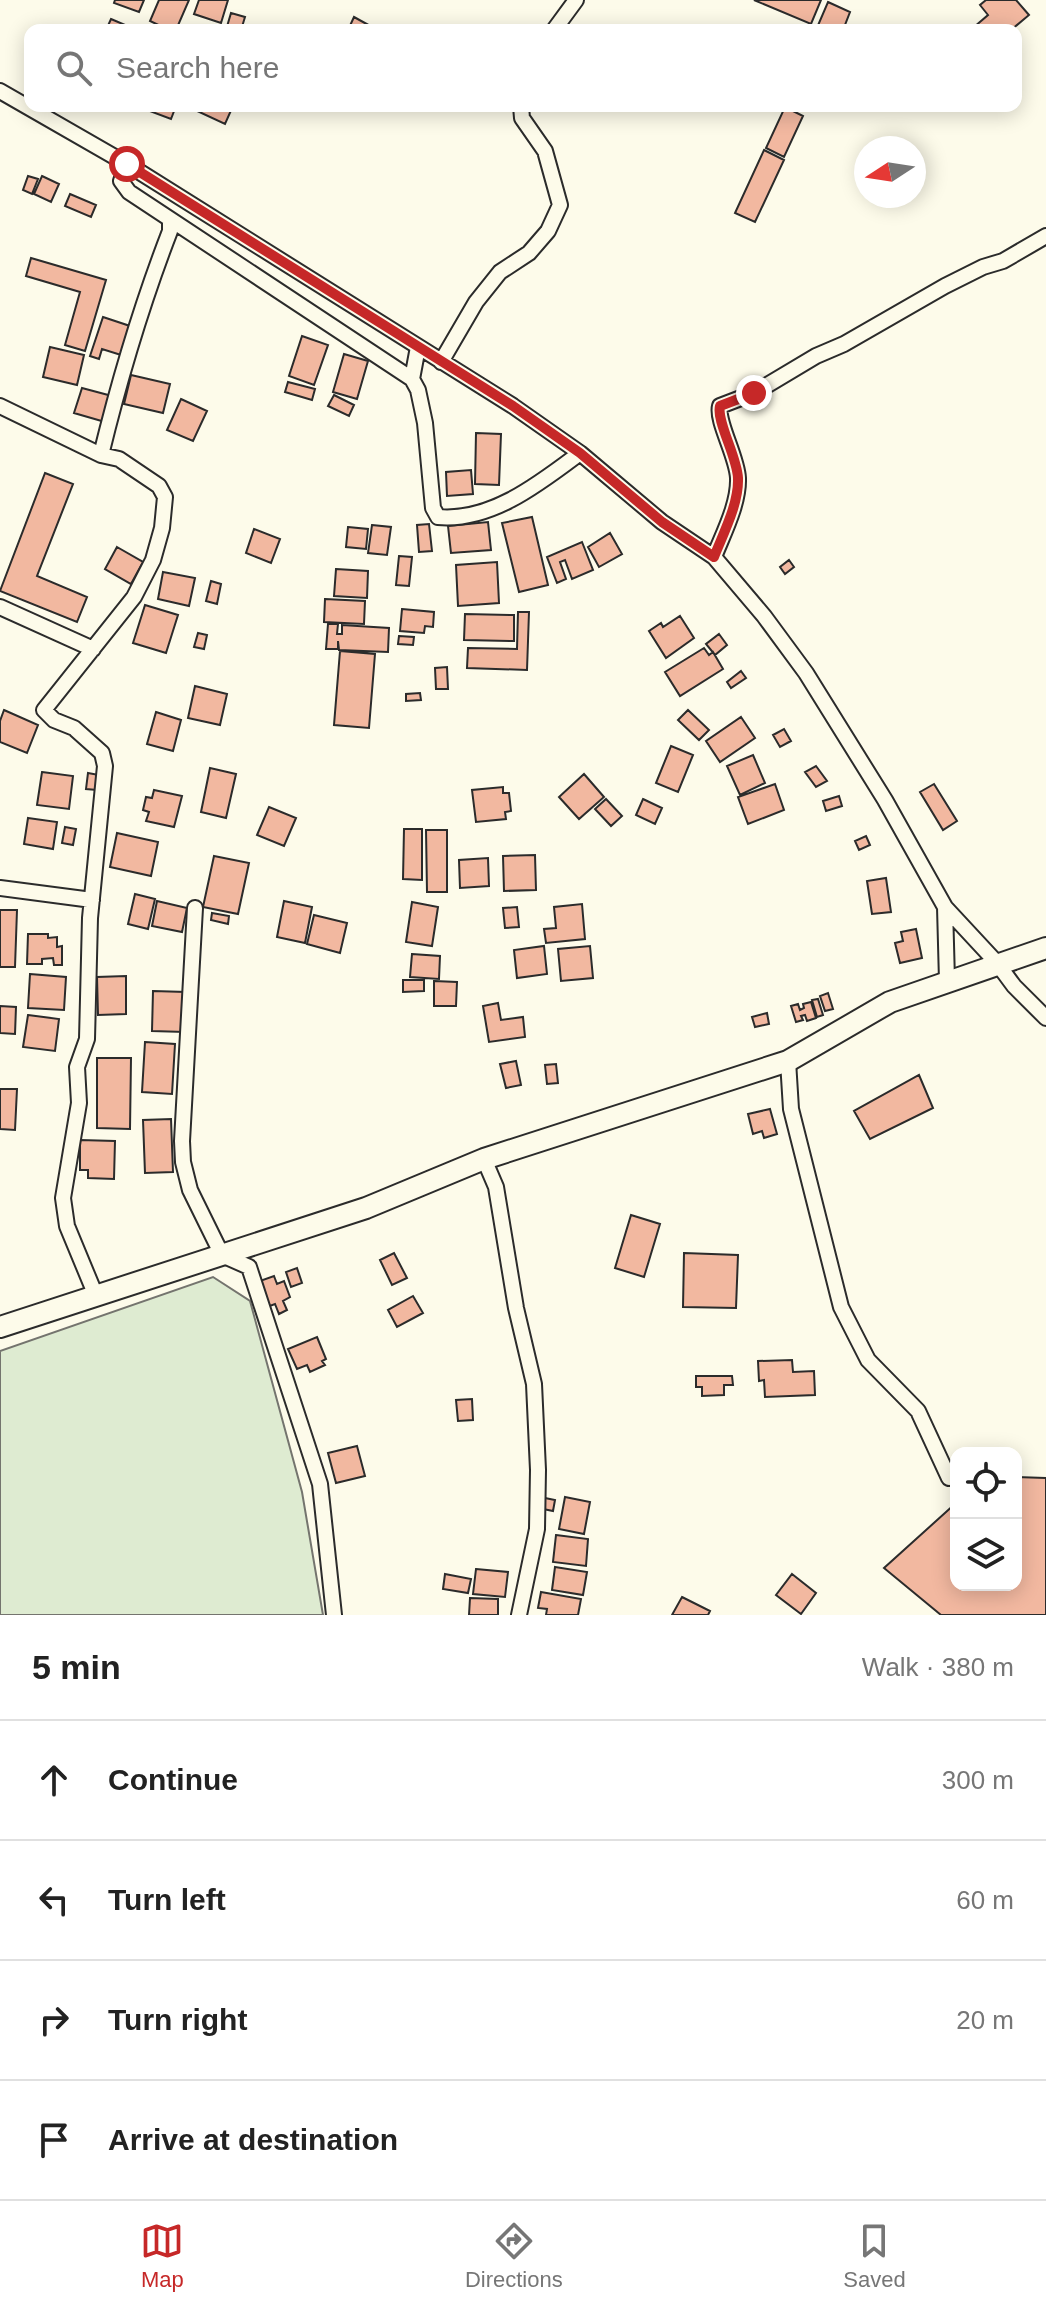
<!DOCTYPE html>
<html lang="en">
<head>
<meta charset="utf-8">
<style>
  body { margin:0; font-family:Helvetica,sans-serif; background:#f2f2f2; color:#222 }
  .controls { position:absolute; right:24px; bottom:24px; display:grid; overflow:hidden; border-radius:16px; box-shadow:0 4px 20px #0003 }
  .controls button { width:72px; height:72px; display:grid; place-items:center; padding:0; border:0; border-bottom:2px solid #e0e0e0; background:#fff; color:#222; font:40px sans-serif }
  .compass { position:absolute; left:854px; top:136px; width:72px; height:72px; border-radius:50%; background:#fff; box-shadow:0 4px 20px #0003; rotate:258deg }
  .stop { position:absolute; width:24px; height:24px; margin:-18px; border:6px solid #c62828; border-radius:50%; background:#fff }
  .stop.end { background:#c62828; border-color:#fff; box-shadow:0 2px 8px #0008 }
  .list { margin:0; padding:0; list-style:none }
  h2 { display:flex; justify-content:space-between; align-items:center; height:104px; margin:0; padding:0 32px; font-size:34px }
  h2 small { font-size:26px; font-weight:400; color:#767676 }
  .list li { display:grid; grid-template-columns:52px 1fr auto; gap:24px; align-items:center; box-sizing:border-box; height:120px; padding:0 32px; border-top:2px solid #e0e0e0 }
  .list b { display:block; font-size:30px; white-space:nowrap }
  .list em { font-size:26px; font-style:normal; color:#767676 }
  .icon { flex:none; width:44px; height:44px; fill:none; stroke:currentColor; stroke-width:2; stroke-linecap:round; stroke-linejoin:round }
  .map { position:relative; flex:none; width:1046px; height:1615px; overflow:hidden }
  .search { position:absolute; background:#fff; box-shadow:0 4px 20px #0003; left:24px; right:24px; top:24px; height:88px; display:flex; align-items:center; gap:20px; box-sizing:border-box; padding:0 28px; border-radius:16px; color:#767676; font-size:30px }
  .sheet { height:584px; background:#fff }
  nav { display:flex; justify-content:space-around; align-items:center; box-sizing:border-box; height:112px; border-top:2px solid #e0e0e0; background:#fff; font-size:22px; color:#767676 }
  nav a { display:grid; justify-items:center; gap:4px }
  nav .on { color:#c62828 }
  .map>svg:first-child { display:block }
</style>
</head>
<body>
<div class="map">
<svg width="1046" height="1615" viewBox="0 0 1046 1615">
  <rect width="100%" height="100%" fill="#fdfbea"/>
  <path fill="#deebd1" stroke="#74746e" stroke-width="2" d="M213 1277 250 1301 302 1492 323 1615H0V1351Z"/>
  <path fill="#f2b8a0" stroke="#2b2b2b" stroke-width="2" d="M115 0H144L139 12 114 3Z
    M159 0H189L176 30H169L150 21Z
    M199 0H228L221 23 194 14Z
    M754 0H821L811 24Z
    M986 0H1016L1029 15 1011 30H977L974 27 988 15 980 5Z
    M828 2 850 12 843 30H816Z
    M231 13 245 17 241 30H226Z
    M354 17 374 28 373 30H348Z
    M111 19 130 27 129 30H106Z
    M149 106H176L171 119 147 110Z
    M197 106H233L225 124 195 110Z
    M785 107 803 116 784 157 766 148Z
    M764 150 784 160 755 222 735 213Z
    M28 176 38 179 32 194 23 190Z
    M42 176 59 184 51 202 34 194Z
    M70 194 96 205 91 217 65 206Z
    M31 258 106 280 85 351 65 345 80 292 26 276Z
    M103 317 130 326 121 355 102 349 99 359 90 356Z
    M302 336 328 345 314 385 289 376Z
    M50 347 84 355 77 385 43 377Z
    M344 354 368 361 357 399 333 392Z
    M131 375 170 384 163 413 124 404Z
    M288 382 315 389 312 400 285 392Z
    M82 388 112 396 105 422 74 413Z
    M334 395 354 405 349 416 328 406Z
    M181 399 207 411 193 441 167 430Z
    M476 433 501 434 499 485 475 484Z
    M471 470 473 494 447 496 446 472Z
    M45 473 73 484 37 576 87 597 77 622 0 591Z
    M532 517 548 585 519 592 502 523Z
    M488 522 491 550 451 553 448 526Z
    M429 524 432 551 419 552 417 525Z
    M372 525 391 527 387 555 368 553Z
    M348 527 368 529 366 549 346 547Z
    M254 529 280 539 271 563 246 553Z
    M610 533 622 554 599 567 588 547Z
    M582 542 593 570 572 579 565 560 560 562 566 579 557 583 547 557Z
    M117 547 143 562 131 584 105 569Z
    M399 556 412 557 409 586 396 585Z
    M789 560 794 567 785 574 780 567Z
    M497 562 499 603 458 606 456 565Z
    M336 569 368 571 367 598 334 596Z
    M163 572 195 578 189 606 158 599Z
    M211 581 221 584 217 604 206 601Z
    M325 599 365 601 364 624 324 622Z
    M145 605 178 615 166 653 133 643Z
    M402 609 434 612 433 627 425 626 424 633 400 631Z
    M518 612H529L527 670 467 668 468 648 517 649Z
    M465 614 514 615V641L464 640Z
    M680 616 694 638 666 658 649 631 661 623 663 627Z
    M328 624H338L337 634H342V625L389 628 388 652 339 650 338 641V649H326Z
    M198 633 207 635 204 649 194 647Z
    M719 634 727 645 715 655 706 644Z
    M399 636 414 637 413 645 398 644Z
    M704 648 709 655 713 652 723 669 680 696 665 672Z
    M340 651 375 654 369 728 334 725Z
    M447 667 448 689H436L435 668Z
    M741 671 746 678 731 688 727 682Z
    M195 686 227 694 220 725 188 718Z
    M420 693 421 700 406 701V694Z
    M4 710 38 725 27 753 0 742V721Z
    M688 710 709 730 699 740 678 720Z
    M156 712 181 720 173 751 147 744Z
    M741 717 755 738 720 762 706 741Z
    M784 729 791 741 780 747 773 735Z
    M671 746 693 755 678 792 656 783Z
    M753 755 765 783 740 795 727 766Z
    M816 766 827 781 816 787 805 772Z
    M210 768 236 774 226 818 201 812Z
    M42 772 73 776 69 809 37 805Z
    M88 773 99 775 97 790 86 789Z
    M584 774 604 797 579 819 559 797Z
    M775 784 784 810 748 824 738 797Z
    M934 784 957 821 943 830 920 792Z
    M503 787V793H509L511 811 505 812 506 819 476 822 472 790Z
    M154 790 182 796 174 827 146 821 149 812 143 810 146 797 152 798Z
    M839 796 842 806 826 811 823 801Z
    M606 799 622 816 611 826 595 809Z
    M643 799 662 808 655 824 636 815Z
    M269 807 296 818 284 846 257 835Z
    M28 818 57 822 53 849 24 844Z
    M65 827 76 829 73 845 62 843Z
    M404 829H422V880L403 879Z
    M426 830H447V892H427Z
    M117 833 158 842 151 876 110 867Z
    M866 836 870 845 859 850 855 841Z
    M535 855 536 890 504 891 503 856Z
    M214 856 249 863 238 914 203 907Z
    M488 858 489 886 460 888 459 860Z
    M886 878 891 912 872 914 867 881Z
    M135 894 155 899 148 929 128 924Z
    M157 901 187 908 182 932 152 926Z
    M284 901 312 907 305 943 277 937Z
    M412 902 438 907 432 946 406 942Z
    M582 904 585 939 546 943 544 929 556 928 554 907Z
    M517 907 519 927 505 928 503 908Z
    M0 910H17L15 967H0Z
    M212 913 229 916 228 924 211 920Z
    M314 915 347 923 340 953 307 944Z
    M916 929 922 958 900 963 895 943 903 941 901 932Z
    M28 934H48V938L57 937V947L62 946V965H54L53 958 42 959V964H27Z
    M544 946 547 974 517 978 514 950Z
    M590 946 593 978 561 981 558 949Z
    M412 954 440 956 439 979 410 977Z
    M30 974 66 977 64 1010 28 1008Z
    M126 976V1014L98 1015 97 977Z
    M403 980H424V991L403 992Z
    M434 981 457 982 456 1006H434Z
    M153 991 186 992 185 1032 152 1031Z
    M828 993 833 1009 825 1011 820 996Z
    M818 999 823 1015 817 1017 812 1000Z
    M811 1002 816 1018 807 1021 805 1015 801 1016 803 1020 796 1022 791 1006 798 1004 800 1010 804 1008 803 1004Z
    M498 1003 501 1020 523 1017 525 1037 489 1042 483 1006Z
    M0 1006 16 1007 15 1034 0 1033Z
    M767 1013 769 1024 755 1027 752 1017Z
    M28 1015 59 1019 55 1051 23 1047Z
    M145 1042 175 1044 172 1094 142 1092Z
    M97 1058H131L130 1129 97 1128Z
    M516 1061 521 1085 506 1088 500 1064Z
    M556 1064 558 1083 547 1084 545 1065Z
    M919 1075 933 1108 870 1139 854 1111Z
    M0 1089H17L15 1130 0 1129Z
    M770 1109 777 1134 764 1138 762 1131 753 1134 748 1114Z
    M171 1119 173 1172 145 1173 143 1120Z
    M80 1140 115 1141 114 1179 88 1178V1170H80Z
    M631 1215 660 1224 644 1277 615 1268Z
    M394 1253 407 1278 392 1285 380 1260Z
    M684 1253 738 1255 736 1308 683 1307Z
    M297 1268 302 1283 291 1287 286 1272Z
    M274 1276 277 1284 284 1281 290 1297 283 1301 287 1310 279 1314 275 1304 267 1307 257 1282Z
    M413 1296 423 1313 397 1327 388 1310Z
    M317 1337 326 1359 322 1361 325 1365 310 1372 307 1365 297 1369 288 1349Z
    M792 1360 793 1372 814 1371 815 1395 765 1397 764 1380 759 1381 758 1361Z
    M696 1376H732L733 1385H724V1395L702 1396V1387H696Z
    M472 1399 473 1420 458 1421 456 1400Z
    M357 1446 365 1476 336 1483 328 1453Z
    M1016 1477 1046 1478V1615H941L884 1568 956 1503V1585H1016Z
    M565 1497 590 1502 584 1534 559 1529Z
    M545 1498 555 1500 553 1511 543 1509Z
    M556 1535 588 1539 586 1566 553 1562Z
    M555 1567 587 1572 583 1595 552 1590Z
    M476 1569 508 1572 505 1597 473 1594Z
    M445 1574 471 1579 468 1593 443 1589Z
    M792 1574 816 1593 801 1614 776 1595Z
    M541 1592 581 1599 578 1615H546L547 1609 538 1608Z
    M682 1597 710 1611 708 1615H672Z
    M470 1598 498 1599V1615H469Z"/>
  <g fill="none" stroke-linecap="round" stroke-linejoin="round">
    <g stroke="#2b2b2b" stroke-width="18">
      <path id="minor" d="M554 30 576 0
        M0 91 127 164 513 406 580 453 662 522 714 557 764 616 806 673 885 800 945 907 997 963 1014 986 1046 1018
        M127 164 121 181 129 192 412 379
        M418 347 412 379 418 390 425 423 433 508 438 517C491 522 540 483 580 453
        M441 362 476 302 500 272 529 253 548 231 560 205 545 151 522 118 521 106
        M0 406 101 455 119 459 159 486 165 497 162 528 153 560 134 597 44 710 54 720 74 728 102 753 105 766 90 918 87 1039 77 1067 79 1103 63 1198 67 1226 96 1296
        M101 455C120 377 141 306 170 231V220
        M714 557C723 534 739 504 738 478 737 456 716 421 720 406L754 393 816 356 844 344 945 286 983 267 1003 261 1046 236
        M0 607 93 649
        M0 888 92 900
        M945 907 947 981
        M195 908 182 1141 183 1162 190 1190 222 1255 249 1267 320 1484 334 1615
        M788 1061 791 1109 841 1307 868 1360 918 1411 949 1478
        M484 1159 496 1187 516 1308 534 1384 538 1470 537 1529 519 1615"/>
    </g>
    <g stroke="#2b2b2b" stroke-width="24">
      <path id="secondary" d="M0 1327 366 1208 484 1159 788 1061 890 1002 1046 948"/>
    </g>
    <use href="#minor" stroke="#fdfbea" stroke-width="14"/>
    <use href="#secondary" stroke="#fdfbea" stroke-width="20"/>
  </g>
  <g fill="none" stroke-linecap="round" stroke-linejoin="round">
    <path stroke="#c62828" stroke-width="10" d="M127 164 513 406 580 453 662 522 714 557C723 534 739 504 738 478 737 456 716 421 720 406L754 393"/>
  </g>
</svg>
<div class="controls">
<button><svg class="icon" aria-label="locate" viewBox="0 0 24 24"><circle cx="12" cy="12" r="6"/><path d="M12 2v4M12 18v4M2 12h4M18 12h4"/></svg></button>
<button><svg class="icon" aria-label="layers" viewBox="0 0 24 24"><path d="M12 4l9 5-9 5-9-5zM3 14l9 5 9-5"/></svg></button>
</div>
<svg class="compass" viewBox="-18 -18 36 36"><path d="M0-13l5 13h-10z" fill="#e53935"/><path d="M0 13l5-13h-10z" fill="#767676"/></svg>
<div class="stop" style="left:127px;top:164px"></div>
<div class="stop end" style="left:754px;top:393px"></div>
<div class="search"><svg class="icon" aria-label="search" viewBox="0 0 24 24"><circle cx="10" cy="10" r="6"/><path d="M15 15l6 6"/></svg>Search here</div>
</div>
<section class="sheet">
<h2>5 min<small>Walk · 380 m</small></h2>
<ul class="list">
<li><svg class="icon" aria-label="ahead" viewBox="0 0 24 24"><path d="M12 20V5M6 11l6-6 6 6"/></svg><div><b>Continue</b></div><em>300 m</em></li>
<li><svg class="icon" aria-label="left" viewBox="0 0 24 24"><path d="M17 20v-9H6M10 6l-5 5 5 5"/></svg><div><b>Turn left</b></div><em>60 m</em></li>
<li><svg class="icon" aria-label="right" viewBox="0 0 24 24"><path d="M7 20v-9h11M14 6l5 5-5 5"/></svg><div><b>Turn right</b></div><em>20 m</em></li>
<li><svg class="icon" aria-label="arrive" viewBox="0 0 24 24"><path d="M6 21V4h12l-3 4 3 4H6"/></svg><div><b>Arrive at destination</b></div></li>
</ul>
</section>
<nav>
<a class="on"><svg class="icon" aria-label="map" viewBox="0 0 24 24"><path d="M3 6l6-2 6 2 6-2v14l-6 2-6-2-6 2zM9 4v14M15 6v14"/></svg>Map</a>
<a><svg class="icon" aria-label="directions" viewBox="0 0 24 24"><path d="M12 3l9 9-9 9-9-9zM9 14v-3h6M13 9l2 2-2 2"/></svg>Directions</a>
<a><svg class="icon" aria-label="saved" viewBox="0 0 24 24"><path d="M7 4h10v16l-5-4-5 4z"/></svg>Saved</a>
</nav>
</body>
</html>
